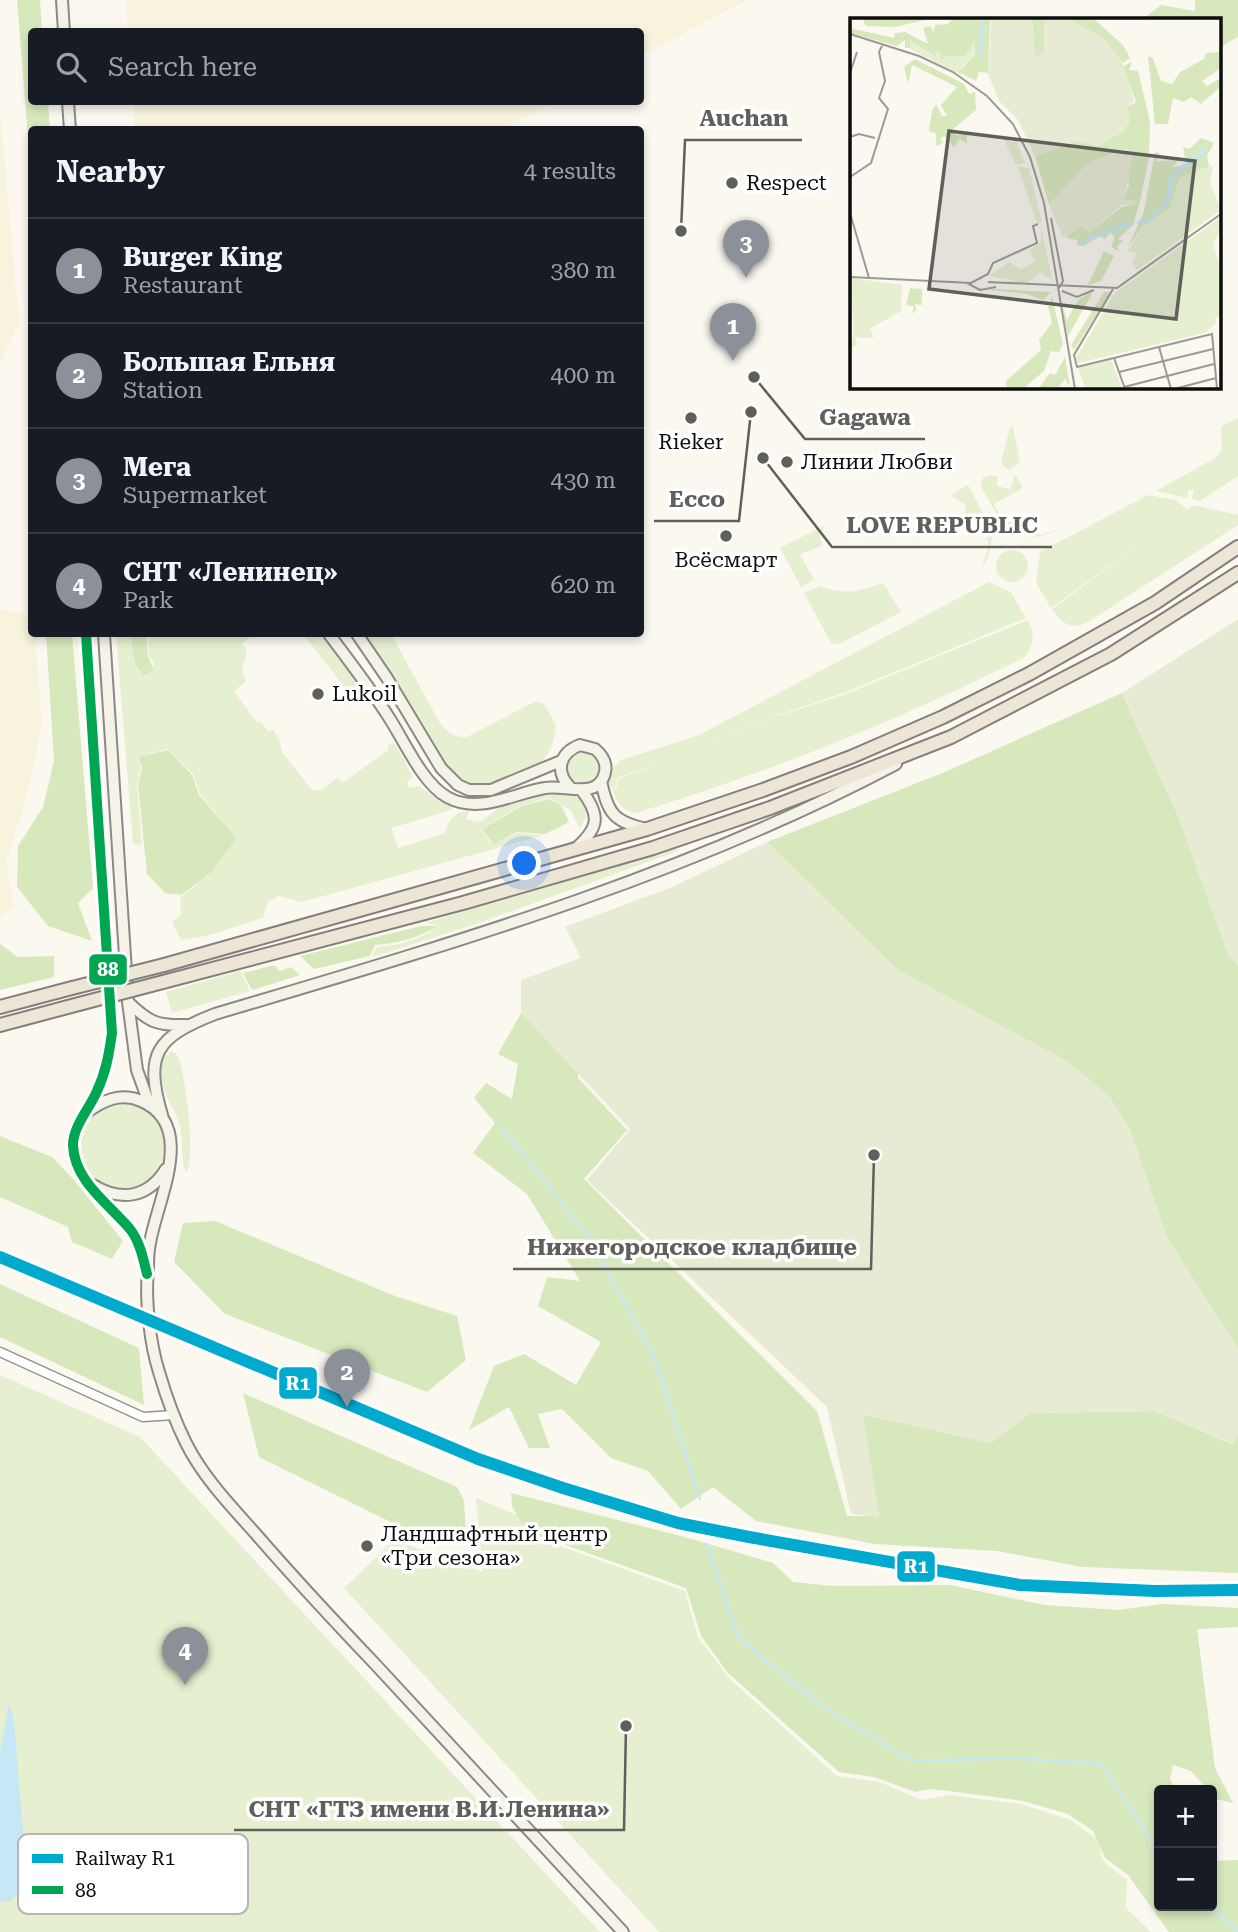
<!DOCTYPE html>
<html lang="en">
<head>
<meta charset="utf-8">
<style>
  body { margin:0; font-family:"Roboto Serif",serif; background:#242831; color:#f1f3f6 }
  .controls { position:absolute; right:21px; bottom:21px; display:grid; overflow:hidden; border-radius:7px; box-shadow:0 4px 10px #0003 }
  .controls button { width:63px; height:63px; display:grid; place-items:center; padding:0; border:0; border-bottom:2px solid #363941; background:#171b24; color:#f1f3f6; font:35px sans-serif }
  .you { position:absolute; left:525px; top:864px; width:24px; height:24px; margin:-18px; border:5px solid #fff; border-radius:50%; background:#1a73e8; box-shadow:0 0 0 10px #1a73e833 }
  .badge { display:grid; place-items:center; width:46px; height:46px; border-radius:50%; background:#8c9099; color:#fff; font-size:23px; font-weight:700 }
  .pin { position:absolute; translate:-50% -58px; filter:drop-shadow(0 2px 4px #0008) }
  .pin::after { content:''; position:absolute; top:37px; width:24px; height:21px; background:inherit; clip-path:polygon(0 0,100% 0,50% 100%) }
  .list { margin:0; padding:0; list-style:none }
  h2 { display:flex; justify-content:space-between; align-items:center; height:91px; margin:0; padding:0 28px; font-size:30px }
  h2 small { font-size:23px; font-weight:400; color:#9ea1a6 }
  .list li { display:grid; grid-template-columns:46px 1fr auto; gap:21px; align-items:center; box-sizing:border-box; height:105px; padding:0 28px; border-top:2px solid #363941 }
  .list b { display:block; font-size:26px; white-space:nowrap }
  .list p { margin:0; font-size:23px; white-space:nowrap; color:#9ea1a6 }
  .list em { font-size:23px; font-style:normal; color:#9ea1a6 }
  .icon { flex:none; width:38px; height:38px; fill:none; stroke:currentColor; stroke-width:2; stroke-linecap:round; stroke-linejoin:round }
  .map { position:relative; flex:none; width:1238px; height:1932px; overflow:hidden }
  .search { position:absolute; background:#171b24; box-shadow:0 4px 10px #0003; left:28px; top:28px; width:616px; height:77px; display:flex; align-items:center; gap:18px; box-sizing:border-box; padding:0 24px; border-radius:7px; color:#9ea1a6; font-size:26px }
  .panel { position:absolute; background:#171b24; box-shadow:0 4px 10px #0003; left:28px; top:126px; width:616px; height:511px; border-radius:7px }
  .map>svg:first-child { display:block }
</style>
</head>
<body>
<div class="map">
<svg width="1238" height="1932" viewBox="0 0 1238 1932">
  <rect width="100%" height="100%" fill="#fbf8f0"/>
  <path fill="#f8f3dc" d="M126 0H747L641 56 640 32 128 31Z
    M133 102H554L501 130 135 129Z
    M0 108 19 323 0 363Z
    M0 609 31 615 32 634H37L36 649 42 726 25 802 6 861 14 908 0 917Z"/>
  <path fill="#e6f0d0" d="M1238 418V476L1200 501 1192 499 1194 490H1189L1187 498 1156 491 1217 457 1222 448 1221 426Z
    M1013 426 1020 462 1010 470 1003 466 1001 462 1010 427Z
    M1015 474 1023 488 994 504 1004 524 1011 521 1015 528C1037 538 1036 536 1057 530 1038 540 1022 539 1004 527L980 485 983 478 990 475 998 477 997 486 1010 489Z
    M968 485 992 530C993 541 989 560 982 568L989 544 985 535 991 530 981 514 949 529 946 536 943 533 946 523C957 520 968 518 965 504L952 497V494Z
    M1148 495 1175 500 1187 509 1193 505 1238 515V525L1088 622C1072 630 1061 624 1052 609L1162 528 1051 608 1036 583 1040 552Z
    M825 525 820 536 822 546 800 554 814 580 801 587 780 548Z
    M996 566a16 16 0 1 1 32 0a16 16 0 1 1-32 0Z
    M989 582 1011 592 1026 618 844 693 775 716 672 758 774 717 843 695 1028 620C1035 634 1034 644 1025 657 899 720 771 772 636 813 620 810 617 802 612 788L616 789 619 778 663 762 618 777 615 788 609 786C606 773 612 768 621 760L699 735Z
    M883 583 901 612 839 644 831 643 804 593 821 586C845 596 858 591 883 583Z
    M116 634H131L133 656 136 667 143 675 147 676 154 670V663L149 656 147 634H255L242 644 247 651 242 670 246 681 234 691 257 722 260 721 269 732 273 729 279 739 282 752 312 790H321L338 777 342 783 344 782 388 750V745L391 743 395 744 413 777 407 782 408 788 419 786 440 801 458 806 445 812 391 828 398 848 445 833C449 817 455 814 470 809L466 819 480 822C495 812 510 797 528 793 552 788 607 792 579 829L571 810 548 798 522 805 478 831 481 829 492 844 517 833 544 835 302 902 279 896 268 902 263 918 206 936 181 940 172 922 181 915 180 898 212 872 237 838 200 794 193 774 167 749 137 757 141 769 137 784 142 845 133 844Z
    M303 634H321L361 688 352 689 343 685Z
    M363 634H391L441 725C449 733 455 738 467 737L536 701 544 704C548 711 553 718 555 724 557 730 554 736 553 741 546 775 501 785 471 789L447 770 387 666Z
    M568 768a15 15 0 1 1 30 0a15 15 0 1 1-30 0Z
    M677 848 678 851 476 924 372 957 377 947C402 945 419 940 440 926L425 923Z
    M240 971 250 991 172 1013 166 992Z
    M172 1051C176 1054 177 1054 179 1059 186 1077 196 1159 186 1173 180 1158 184 1139 179 1123 171 1100 156 1085 161 1059Z
    M80 1147a43 43 0 1 1 86 0a43 43 0 1 1-86 0Z
    M0 1375 140 1437 600 1932H0Z
    M476 1498 522 1517 524 1533 685 1591 698 1637 728 1677 837 1776 880 1782 921 1800 950 1795 1021 1804 1071 1820 1098 1840 1103 1861 1127 1880 1126 1908 1151 1932H659L344 1588 394 1540 483 1572Z"/>
  <path fill="#d7e8bd" d="M17 0H40L42 31 32 32V102H48L50 129 32 130 31 176Z
    M1195 0H1238V37L1219 48V19L1144 18 1161 5 1195 11Z
    M46 634H72L93 888 78 903 92 941 48 926 17 887 18 846 43 807 54 761Z
    M131 634H146L148 656 154 670 147 675H143L136 666 133 655Z
    M1122 693 1179 818 1228 954 1238 965V1349L1167 1238 1130 1130 1109 1096 1066 1061 896 969 767 842 945 772Z
    M168 750 192 775 199 795 237 838 212 872 181 895 165 893 147 874 138 785 142 769 138 757Z
    M548 799 561 805 569 822 545 834 517 832 493 844 482 829 522 806Z
    M421 926H439C417 938 400 943 375 945L370 956 314 969 300 956Z
    M0 944 18 957 54 956V977L0 990Z
    M274 965 280 971 291 967 300 975 252 990 243 973Z
    M525 1006 578 1029V1078L627 1130 584 1179 817 1411 847 1516H879L862 1414 991 1443 1030 1413 1155 1411 1232 1444 1238 1434V1573L1082 1567 997 1551 875 1544 756 1521 713 1487 681 1509 648 1471 611 1458 562 1409 538 1414 550 1448H529L509 1407 469 1430 494 1366 524 1354 576 1385 601 1342 538 1306 547 1277 580 1281 527 1194 473 1153 495 1123 474 1098 486 1083 512 1099 518 1064 498 1054Z
    M0 1136 52 1157 74 1180 123 1241 112 1259 72 1242 68 1227 0 1197Z
    M215 1221 395 1296 457 1316 466 1360 427 1392 225 1314 174 1262 183 1223Z
    M0 1284 139 1348 144 1405 0 1337Z
    M243 1393 457 1487 464 1500 466 1533 431 1542 259 1457Z
    M511 1493 681 1536 773 1563 793 1582 834 1586 950 1585 1044 1605 1118 1610 1163 1604 1238 1608V1627L1197 1629 1215 1768 1233 1803 1216 1799 1212 1790H1208L1191 1771 1173 1765 1170 1779 1175 1790H1159V1906H1212V1861L1238 1860V1932H1169L1128 1875 1105 1858 1093 1831 1068 1814 1023 1801 948 1791 930 1789 915 1792 874 1777 839 1772 728 1673 701 1636 686 1588 526 1531 512 1506Z"/>
  <path fill="#e8ebd4" d="M1238 619V965L1228 954 1179 818 1122 693Z
    M767 842 896 969 1066 1061 1109 1096 1130 1130 1167 1238 1238 1349V1434L1233 1444 1155 1411 1030 1413 991 1443 863 1414 879 1517 851 1514 827 1407 587 1180 630 1129 521 1013V980L581 958 565 927 672 887Z"/>
  <path fill="#c6e8f6" d="M9 1703 14 1720 27 1881 10 1902 0 1901V1752Z"/>
  <g fill="none" stroke-linecap="round" stroke-linejoin="round">
    <path stroke="#c6e8f6" stroke-width="2.5" d="M502 1128 587 1235 653 1353 700 1499
      M707 1544 738 1637 823 1707 912 1761 1012 1758 1101 1764 1159 1851
      M1208 1906 1238 1930"/>
    <g stroke="#94938f" stroke-width="11">
      <path id="street" d="M0 1352 143 1417 174 1415"/>
    </g>
    <g stroke="#8b8986" stroke-width="14">
      <path id="secondary" d="M62 0 64 32
        M68 102 70 130
        M86 634 112 1033C109 1053 106 1071 98 1090 90 1107 75 1124 73 1143 71 1181 111 1204 131 1230 139 1241 142 1253 145 1265
        M104 634 128 1002 137 1070 150 1106
        M329 634C349 661 370 688 388 716 404 740 422 783 447 797 479 815 514 793 545 788 564 784 599 801 605 772 607 763 602 755 595 749L580 745C559 753 555 772 570 787
        M357 634 387 678 441 768 458 785 469 790H491L561 761
        M601 781C608 814 614 822 647 829
        M574 850C598 829 602 817 582 791
        M128 1002C149 1022 157 1026 186 1025
        M86 1113C102 1101 120 1092 141 1101 198 1125 157 1200 150 1243 148 1252 148 1261 148 1270 145 1299 150 1344 159 1372 166 1396 175 1421 186 1443 203 1477 230 1505 255 1533 294 1578 335 1622 376 1665 458 1754 541 1843 623 1932
        M162 1115C144 1054 156 1037 215 1014 447 945 681 878 896 764
        M93 1185C121 1202 148 1198 166 1169"/>
    </g>
    <g stroke="#81807c" stroke-width="16">
      <path id="primary" d="M164 965 647 829 763 790 851 757 943 717 1029 674 1155 603 1238 547
        M163 982 463 903 653 848 770 808 951 737 1111 654 1238 573
        M0 1007 72 988
        M0 1025 79 1004"/>
    </g>
    <use href="#street" stroke="#fefefd" stroke-width="8"/>
    <use href="#secondary" stroke="#f5f3e8" stroke-width="10"/>
    <use href="#primary" stroke="#ede6d7" stroke-width="12"/>
    <g stroke="#81807c" stroke-width="16" stroke-linecap="butt">
      <path id="primary-bridge" d="M72 988 164 965
        M79 1004 163 982"/>
    </g>
    <use href="#primary-bridge" stroke="#ede6d7" stroke-width="12"/>
    <g stroke="#fff" stroke-width="16">
      <path id="bus-1" d="M86 634 112 1033C109 1054 106 1072 97 1091 90 1108 73 1126 73 1145 74 1181 109 1204 130 1229 140 1242 143 1258 147 1274"/>
    </g>
    <use href="#bus-1" stroke="#00a651" stroke-width="10"/>
    <g stroke="#fff" stroke-width="18">
      <path id="rail-1" d="M0 1257 478 1459 563 1488 678 1523 749 1537 1020 1585 1155 1591 1238 1590"/>
    </g>
    <use href="#rail-1" stroke="#00a9ce" stroke-width="12"/>
  </g>
  <g fill="#605f5c" stroke="#fff" stroke-width="2.5">
    <circle cx="732" cy="183" r="7"/>
    <circle cx="691" cy="418" r="7"/>
    <circle cx="787" cy="462" r="7"/>
    <circle cx="726" cy="536" r="7"/>
    <circle cx="318" cy="694" r="7"/>
    <circle cx="367" cy="1546" r="7"/>
  </g>
  <g text-anchor="middle" stroke-width="7" stroke-linejoin="round" paint-order="stroke">
    <g font-size="21" fill="#0d0d0d" stroke="#fff" text-anchor="start">
      <text x="746" y="190">Respect</text>
      <text x="691" y="449" text-anchor="middle">Rieker</text>
      <text x="801" y="469">Линии Любви</text>
      <text x="726" y="567" text-anchor="middle">Всёсмарт</text>
      <text x="332" y="701">Lukoil</text>
      <text x="381" y="1541">Ландшафтный центр<tspan x="381" dy="24">«Три сезона»</tspan></text>
    </g>
  </g>
  <g transform="translate(850 18)">
    <rect width="371" height="371" fill="#fbf8f0"/>
    <path d="M125 20V35L112 49 111 57 60 31V23L85 39V32L89 34 91 42 93 38H115ZM151 115 162 125 165 120 175 145 166 147ZM355 147 363 149 360 164 371 192 287 252 282 245 287 234 278 233 293 208 319 192 331 159ZM168 148 179 150 192 205 186 203ZM371 199V212L363 225 371 253V299H365L366 305 355 315 228 345 226 340 265 275ZM191 209 202 262 190 254 178 265 141 264 168 263 139 258 159 244 171 252 185 243 180 232 191 224ZM0 260 52 267 51 293 20 311 24 320 5 319 7 326 0 331 4 313ZM261 342 272 371H236L228 350Z" fill="#e6f0d0"/>
    <path d="M12 0H83L45 9 16 8ZM103 0H140L138 55 129 54 126 63 109 54 125 36V23L115 38H94L91 43 89 34 85 33 86 39 60 23V30H55V22L47 28 0 15V10L44 20 45 15 55 14 78 26 73 10 80 8 84 14 85 7 98 6ZM182 0H194V35L185 40ZM218 0H243L273 27 280 40 273 45 254 21ZM371 34V50L352 63 357 68 371 60V68L351 86 341 79 334 84 323 80 318 106H305L298 38 303 40 311 63 322 66 330 54 354 41 356 35ZM65 41 114 66 119 76 125 74 126 92 103 111 105 117H117V125L109 121 104 129 94 118 90 121 93 125 86 128V116L79 113 82 93 86 86 92 98H97L91 87 107 69 62 47 58 66 54 49ZM282 43 279 52 288 53 300 104 299 139 290 183 283 207 268 221 273 223 267 228 269 233 261 229 265 219 260 215 254 222 251 217 234 228 227 227V222L216 220 220 213 233 208 239 214 272 189 286 186V182L273 183 279 167 276 131 241 144 199 186 185 138 228 123 248 128 277 89 286 84 273 49ZM351 120 364 125 357 138 359 148 330 160 319 191 293 208 278 229 294 194 305 134 310 135 306 143 329 142 323 149 330 148 336 145 333 129 339 131ZM254 233 264 238 251 263 238 267ZM60 270 72 271V287L65 286 66 292 62 296 64 288 56 287ZM139 272 142 271 201 274 193 282 177 276ZM254 274H261L224 332 221 327ZM240 275 242 276 217 320 212 285 217 302 228 282ZM202 279 213 326 209 334 201 333 194 353 173 371H157L156 363 191 332 189 322 202 305 198 289ZM215 339 220 369 215 361 208 371H188L200 355 205 357Z" fill="#d7e8bd"/>
    <path d="M141 0H182L185 40 194 34V0H218L254 21 273 45 284 83 277 89 280 103 273 114 248 128 228 123 185 138 168 102 149 83 138 56ZM276 131 283 136 274 182H287L286 186 272 187 239 214 233 208 213 220 199 186 237 146Z" fill="#e8ebd4"/>
    <path fill="none" stroke="#c6e8f6" stroke-width="3.5" d="M130 39 133 0M287 205 300 202 310 192 318 182 322 158 357 131M231 224 282 205"/>
    <path fill="none" stroke="#9c9a95" stroke-width="2" d="M0 16 69 38 103 54 137 78 163 106 180 139 194 185 225 371M0 55 7 34M0 119 9 116 25 120M0 159 21 145 38 91 29 80 35 63 29 34 32 28M0 195 19 260M201 200 213 263 209 270M0 259 121 265 138 256 143 245 187 225 183 208 188 206M138 264 267 270 371 196M117 265 130 272 146 269M263 271 224 337 227 349 362 316 367 371M212 273 227 279 244 272M309 329 321 371M264 340 275 371M269 354 363 331M274 369 364 346M324 371 366 360"/>
    <path fill="#605f5c" fill-opacity="0.15" stroke="#605f5c" stroke-width="3.5" d="M99 113 345 143 326 301 79 271Z"/>
    <rect width="371" height="371" fill="none" stroke="#0d0d0d" stroke-width="3.5"/>
  </g>
  <rect x="18" y="1834" width="230" height="80" rx="10" fill="#fff" stroke="#b6b6b6" stroke-width="2"/>
  <rect x="32" y="1854" width="31" height="9" fill="#00a9ce"/>
  <rect x="32" y="1886" width="31" height="8" fill="#00a651"/>
  <g font-size="19" fill="#0d0d0d">
    <text x="75" y="1865">Railway R1</text>
    <text x="75" y="1897">88</text>
  </g>
  <path fill="none" stroke="#605f5c" stroke-width="2.5" d="M681 231L685 140H802M754 377L805 439H925M751 412L739 521H654M763 458L832 547H1052M874 1155L871 1269H513M626 1726L624 1830H234"/>
  <g fill="#605f5c" stroke="#fff" stroke-width="2.5">
    <circle cx="681" cy="231" r="7"/>
    <circle cx="754" cy="377" r="7"/>
    <circle cx="751" cy="412" r="7"/>
    <circle cx="763" cy="458" r="7"/>
    <circle cx="874" cy="1155" r="7"/>
    <circle cx="626" cy="1726" r="7"/>
  </g>
  <g font-size="23" text-anchor="middle" font-weight="bold" fill="#605f5c" stroke="#fff" stroke-width="7" stroke-linejoin="round" paint-order="stroke">
    <text x="744" y="126">Auchan</text>
    <text x="865" y="425">Gagawa</text>
    <text x="697" y="507">Ecco</text>
    <text x="942" y="533">LOVE REPUBLIC</text>
    <text x="692" y="1255">Нижегородское кладбище</text>
    <text x="429" y="1817">СНТ «ГТЗ имени В.И.Ленина»</text>
  </g>
  <g stroke="#fff" stroke-width="2.5">
    <rect x="88" y="953" width="40" height="33" rx="7" fill="#00a651"/>
    <rect x="278" y="1366" width="40" height="34" rx="7" fill="#00a9ce"/>
    <rect x="896" y="1550" width="40" height="33" rx="7" fill="#00a9ce"/>
  </g>
  <g font-size="19" text-anchor="middle" font-weight="bold" fill="#fff">
    <text x="108" y="976">88</text>
    <text x="298" y="1390">R1</text>
    <text x="916" y="1573">R1</text>
  </g>
</svg>
<div class="controls">
<button>+</button>
<button>−</button>
</div>
<div class="you"></div>
<div class="pin badge" style="left:733px;top:361px">1</div>
<div class="pin badge" style="left:347px;top:1407px">2</div>
<div class="pin badge" style="left:746px;top:278px">3</div>
<div class="pin badge" style="left:185px;top:1685px">4</div>
<div class="search"><svg class="icon" aria-label="search" viewBox="0 0 24 24"><circle cx="10" cy="10" r="6"/><path d="M15 15l6 6"/></svg>Search here</div>
<section class="panel">
<h2>Nearby<small>4 results</small></h2>
<ul class="list">
<li><span class="badge">1</span><div><b>Burger King</b><p>Restaurant</p></div><em>380 m</em></li>
<li><span class="badge">2</span><div><b>Большая Ельня</b><p>Station</p></div><em>400 m</em></li>
<li><span class="badge">3</span><div><b>Мега</b><p>Supermarket</p></div><em>430 m</em></li>
<li><span class="badge">4</span><div><b>СНТ «Ленинец»</b><p>Park</p></div><em>620 m</em></li>
</ul>
</section>
</div>
</body>
</html>
